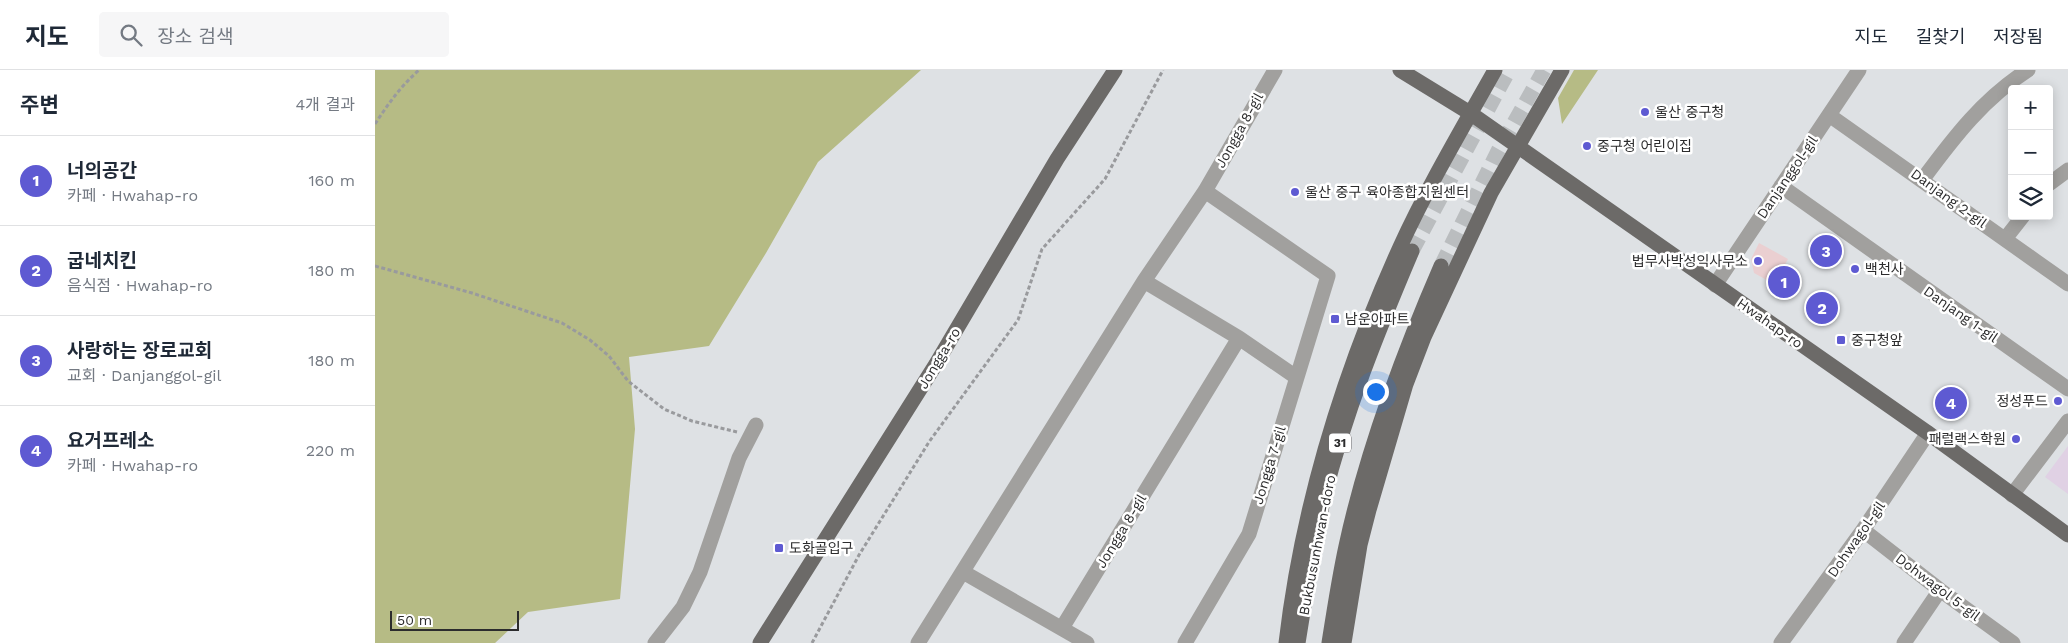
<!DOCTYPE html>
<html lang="ko">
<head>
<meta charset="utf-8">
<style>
  body { margin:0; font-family:"Work Sans","Noto Sans KR",sans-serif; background:#f6f6f7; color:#1f2937 }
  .controls { position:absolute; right:15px; top:15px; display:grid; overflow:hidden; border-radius:5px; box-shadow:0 2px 12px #0003 }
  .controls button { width:45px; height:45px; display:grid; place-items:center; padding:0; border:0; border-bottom:1px solid #e0e1e3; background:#fff; color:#1f2937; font:25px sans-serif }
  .scale { position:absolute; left:15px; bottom:12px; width:129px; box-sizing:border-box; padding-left:5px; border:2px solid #2c2c2d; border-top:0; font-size:14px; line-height:18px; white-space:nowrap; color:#2c2c2d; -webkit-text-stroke:4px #fff; paint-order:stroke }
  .you { position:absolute; left:1000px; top:321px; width:18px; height:18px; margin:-12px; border:4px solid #fff; border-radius:50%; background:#1a73e8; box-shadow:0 0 0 8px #1a73e833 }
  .badge { display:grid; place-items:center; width:32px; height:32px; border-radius:50%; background:#5e5ad2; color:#fff; font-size:16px; font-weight:700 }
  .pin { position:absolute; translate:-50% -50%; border:2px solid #fff; box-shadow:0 1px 5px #0006 }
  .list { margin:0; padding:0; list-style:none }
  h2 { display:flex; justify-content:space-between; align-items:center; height:65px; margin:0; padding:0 20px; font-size:21px }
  h2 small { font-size:16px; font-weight:400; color:#747a83 }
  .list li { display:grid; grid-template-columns:32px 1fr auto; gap:15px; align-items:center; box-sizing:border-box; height:90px; padding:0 20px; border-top:1px solid #e0e1e3 }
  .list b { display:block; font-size:19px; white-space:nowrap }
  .list p { margin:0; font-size:16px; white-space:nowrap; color:#747a83 }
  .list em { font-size:16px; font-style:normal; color:#747a83 }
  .icon { flex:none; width:28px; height:28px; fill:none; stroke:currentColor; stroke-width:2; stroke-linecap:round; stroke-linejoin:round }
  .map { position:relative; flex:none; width:1693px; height:573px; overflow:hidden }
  header { display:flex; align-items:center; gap:30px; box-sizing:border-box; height:70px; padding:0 25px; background:#fff; border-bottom:1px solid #e0e1e3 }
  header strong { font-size:24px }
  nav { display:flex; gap:28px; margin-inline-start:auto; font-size:18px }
  .search { width:350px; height:45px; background:#f6f6f7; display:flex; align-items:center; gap:12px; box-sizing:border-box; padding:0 18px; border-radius:5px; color:#747a83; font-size:19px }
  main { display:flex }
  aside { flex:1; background:#fff }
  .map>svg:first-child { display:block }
</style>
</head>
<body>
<header>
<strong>지도</strong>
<div class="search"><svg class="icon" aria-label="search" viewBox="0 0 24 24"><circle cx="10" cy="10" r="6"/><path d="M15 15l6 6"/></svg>장소 검색</div>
<nav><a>지도</a><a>길찾기</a><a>저장됨</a></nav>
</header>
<main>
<aside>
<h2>주변<small>4개 결과</small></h2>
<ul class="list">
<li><span class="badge">1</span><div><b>너의공간</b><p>카페 · Hwahap-ro</p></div><em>160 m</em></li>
<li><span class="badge">2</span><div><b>굽네치킨</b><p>음식점 · Hwahap-ro</p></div><em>180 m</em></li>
<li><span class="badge">3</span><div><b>사랑하는 장로교회</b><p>교회 · Danjanggol-gil</p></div><em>180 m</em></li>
<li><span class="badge">4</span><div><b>요거프레소</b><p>카페 · Hwahap-ro</p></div><em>220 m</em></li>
</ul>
</aside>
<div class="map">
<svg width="1693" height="573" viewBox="0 0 1693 573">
  <rect width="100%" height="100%" fill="#dee1e4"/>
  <path fill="#eacfd1" d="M1384 173 1413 189 1399 214 1379 203 1376 189Z"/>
  <path fill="#e0d1e4" d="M1693 376V424L1670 407Z"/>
  <path fill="#b6bb85" d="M0 0H546L443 92 391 183 334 276 254 287 260 359 245 529 153 542 120 573H0Z
    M1199 0H1223L1187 54 1183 28Z"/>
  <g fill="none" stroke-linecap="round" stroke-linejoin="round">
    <path stroke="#babdbf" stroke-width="15" stroke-dasharray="15 8" stroke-linecap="butt" d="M1037 181 1134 0
      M1066 196 1123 81 1169 0"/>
    <path stroke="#999a9d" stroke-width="3" stroke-dasharray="4 2.5" stroke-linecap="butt" d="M0 54C13 34 26 16 44 0
      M0 196 97 223 187 253 215 270 234 286 253 311 289 339 317 351 362 362
      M437 573 484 485 554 372 643 250 667 179 730 109 788 0"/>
    <path stroke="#a1a09e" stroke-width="15" d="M1454 45 1693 214
      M1548 109C1579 67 1609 28 1653 0
      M1674 114 1693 100
      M1406 116 1693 319
      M1630 169 1648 146
      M769 211 864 268 921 307
      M1340 215 1484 0
      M1637 425 1693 351
      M1488 460 1565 520 1638 573
      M588 502 712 573
      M687 558 864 268
      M280 573 308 537 325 502 364 388 381 355
      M543 573 769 211 830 121 900 0
      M810 573 874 464 953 206 830 121
      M1406 573 1488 460 1553 363
      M1529 573 1565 520"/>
    <path stroke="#6c6a68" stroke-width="15" d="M1025 0 1095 43 1553 363 1693 465
      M385 573 561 294 682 89 740 0
      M911 573C927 436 968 303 1025 177 1052 118 1088 57 1120 0
      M923 573C931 524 938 475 949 427 970 343 1003 261 1037 181
      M954 573C959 541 964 508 971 476 992 379 1027 286 1066 196
      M969 573 985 475 994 440 1031 314 1049 267 1116 123 1187 0"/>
  </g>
  <g fill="#5e5ad2" stroke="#fff" stroke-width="2">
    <circle cx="1270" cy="42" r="5"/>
    <circle cx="1212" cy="76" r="5"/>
    <circle cx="920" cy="122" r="5"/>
    <circle cx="1383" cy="191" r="5"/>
    <circle cx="1480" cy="199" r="5"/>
    <rect x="955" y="244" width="10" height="10" rx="2.5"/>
    <rect x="1461" y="265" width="10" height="10" rx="2.5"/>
    <circle cx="1683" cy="331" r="5"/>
    <circle cx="1641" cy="369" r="5"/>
    <rect x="399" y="473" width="10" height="10" rx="2.5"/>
  </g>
  <g text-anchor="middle" stroke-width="5" stroke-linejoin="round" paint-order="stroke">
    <rect fill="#fff" stroke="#6b6b6c" stroke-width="1" x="954" y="363.5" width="22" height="19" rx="4"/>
    <g font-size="12" font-weight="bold" fill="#2c2c2d">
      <text x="965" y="377">31</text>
    </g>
    <g font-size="14" fill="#2c2c2d" stroke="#fff" text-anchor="start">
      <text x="1280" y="47">울산 중구청</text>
      <text x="1222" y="81">중구청 어린이집</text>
      <text x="930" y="127">울산 중구 육아종합지원센터</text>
      <text x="1373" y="196" text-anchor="end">법무사박성익사무소</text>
      <text x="1490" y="204">백천사</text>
      <text x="970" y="254">남운아파트</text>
      <text x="1476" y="275">중구청앞</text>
      <text x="1673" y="336" text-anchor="end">정성푸드</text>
      <text x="1631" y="374" text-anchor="end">패럴랙스학원</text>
      <text x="414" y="483">도화골입구</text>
    </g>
    <g font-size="14" fill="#2c2c2d" stroke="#fff">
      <text transform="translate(864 60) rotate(-61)" y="5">Jongga 8-gil</text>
      <text transform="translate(1412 107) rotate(-56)" y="5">Danjanggol-gil</text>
      <text transform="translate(1574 128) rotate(36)" y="5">Danjang 2-gil</text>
      <text transform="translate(1586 244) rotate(35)" y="5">Danjang 1-gil</text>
      <text transform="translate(1395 253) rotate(35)" y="5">Hwahap-ro</text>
      <text transform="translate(564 288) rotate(-59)" y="5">Jongga-ro</text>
      <text transform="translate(894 395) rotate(-73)" y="5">Jongga 7-gil</text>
      <text transform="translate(746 461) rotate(-59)" y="5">Jongga 8-gil</text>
      <text transform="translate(1481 469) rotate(-55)" y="5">Dohwagol-gil</text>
      <text transform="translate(942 475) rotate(-79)" y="5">Bukbusunhwan-doro</text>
      <text transform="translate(1563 517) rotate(37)" y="5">Dohwagol 5-gil</text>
    </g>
  </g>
</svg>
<div class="controls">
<button>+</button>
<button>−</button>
<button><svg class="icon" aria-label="layers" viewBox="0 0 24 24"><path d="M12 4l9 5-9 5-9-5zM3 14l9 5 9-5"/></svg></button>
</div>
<div class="scale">50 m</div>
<div class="you"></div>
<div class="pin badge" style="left:1409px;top:212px">1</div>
<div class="pin badge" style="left:1447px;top:238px">2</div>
<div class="pin badge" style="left:1451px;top:181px">3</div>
<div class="pin badge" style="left:1576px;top:333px">4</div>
</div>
</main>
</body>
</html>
